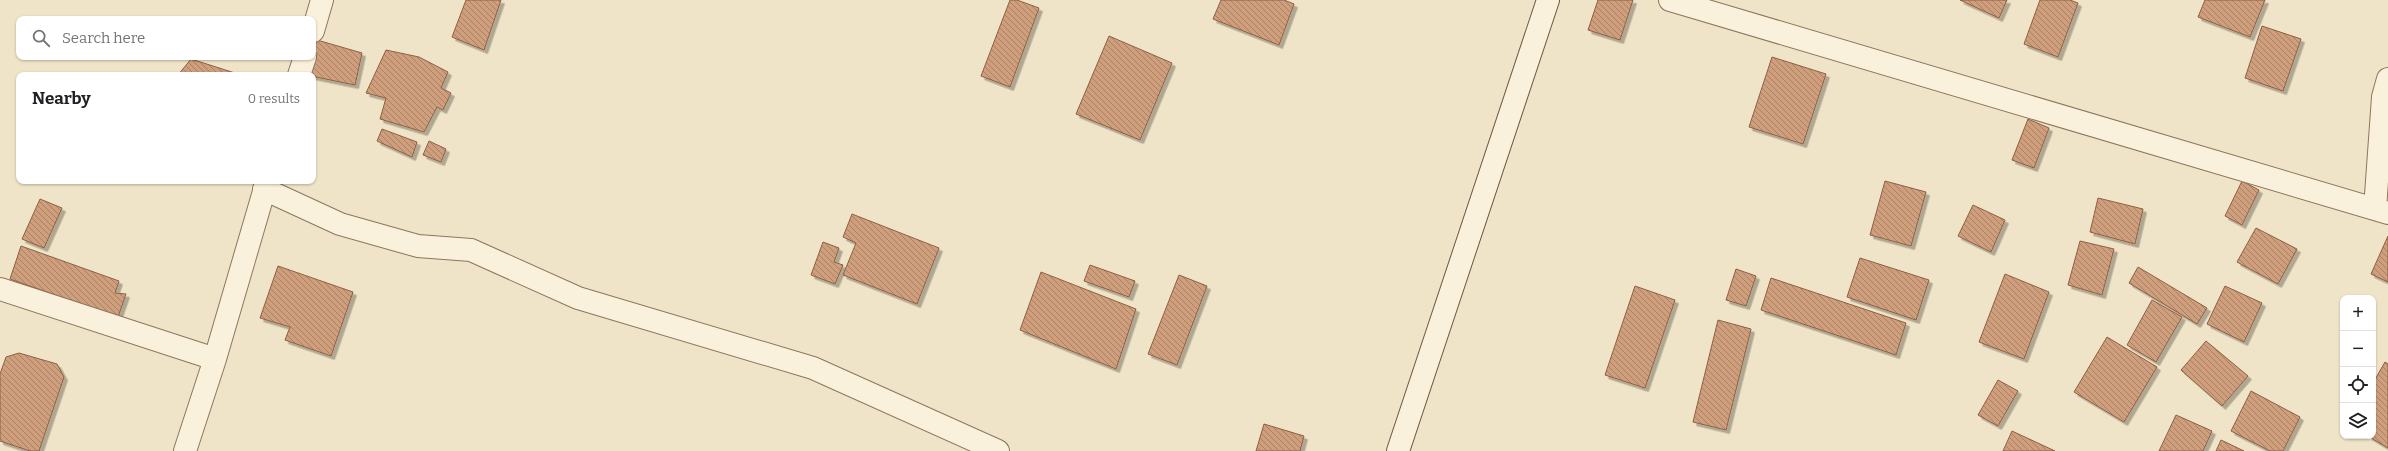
<!DOCTYPE html>
<html lang="en">
<head>
<meta charset="utf-8">
<style>
  body { margin:0; font-family:Bitter,serif; background:#f6f6f6; color:#202124 }
  .controls { position:absolute; right:12px; bottom:12px; display:grid; overflow:hidden; border-radius:8px; box-shadow:0 1px 3px #0004 }
  .controls button { width:36px; height:36px; display:grid; place-items:center; padding:0; border:0; border-bottom:1px solid #e0e0e0; background:#fff; color:#202124; font:20px sans-serif }
  .list { margin:0; padding:0; list-style:none }
  h2 { display:flex; justify-content:space-between; align-items:center; height:52px; margin:0; padding:0 16px; font-size:17px }
  h2 small { font-size:13px; font-weight:400; color:#757577 }
  .icon { flex:none; width:22px; height:22px; fill:none; stroke:currentColor; stroke-width:2; stroke-linecap:round; stroke-linejoin:round }
  .map { position:relative; flex:none; width:2388px; height:451px; overflow:hidden }
  .search { position:absolute; background:#fff; box-shadow:0 1px 3px #0004; left:16px; top:16px; width:300px; height:44px; display:flex; align-items:center; gap:10px; box-sizing:border-box; padding:0 14px; border-radius:8px; color:#757577; font-size:15px }
  .panel { position:absolute; background:#fff; box-shadow:0 1px 3px #0004; left:16px; top:72px; width:300px; height:112px; border-radius:8px }
  .map>svg:first-child { display:block }
</style>
</head>
<body>
<div class="map">
<svg width="2388" height="451" viewBox="0 0 2388 451">
  <defs>
    <pattern id="building-back-hatch" width="6" height="6" patternUnits="userSpaceOnUse"><rect width="6" height="6" fill="#cf9f7d"/><path d="M-1 5l2 2M0 0l6 6M5-1l2 2" fill="none" stroke="#a98266"/></pattern>
    <filter id="shadow"><feDropShadow dx="3.5" dy="3.5" stdDeviation="0" flood-color="#0004"/></filter>
  </defs>
  <rect width="100%" height="100%" fill="#f0e4c8"/>
  <path fill="url(#building-back-hatch)" stroke="#8d5f41" filter="url(#shadow)" d="M466 0H501L484 50 452 37Z
    M1010 0H1017L1039 8 1010 87 981 76Z
    M1221 0H1284L1294 4 1279 45 1213 19Z
    M1598 0H1633L1620 40 1588 30Z
    M1960 0H2007L1999 18Z
    M2040 0H2070L2078 3 2058 57 2024 44Z
    M2205 0H2265L2250 37 2198 17Z
    M2262 26 2301 39 2283 91 2245 78Z
    M1109 36 1172 63 1140 140 1076 114Z
    M317 40 362 53 355 85 306 75Z
    M386 50 419 57 448 72 441 88 451 93 443 110 437 107 424 132 380 119 386 98 366 93Z
    M1772 57 1826 74 1803 144 1749 127Z
    M191 59 238 74 239 75H178Z
    M2028 119 2049 128 2034 168 2012 160Z
    M382 129 417 142 412 157 377 141Z
    M429 141 446 149 441 162 423 155Z
    M1885 181 1926 192 1911 246 1870 235Z
    M2242 181 2259 190 2242 225 2225 216Z
    M2098 198 2143 209 2135 244 2090 232Z
    M40 199 62 208 44 248 22 239Z
    M1973 205 2005 220 1991 252 1958 236Z
    M852 214 939 248 917 304 843 275 856 243 843 237Z
    M2256 228 2297 249 2278 284 2237 262Z
    M2388 236V282L2371 274Z
    M2080 241 2114 249 2102 295 2068 285Z
    M823 242 839 248 834 262 843 265 835 284 811 275Z
    M21 246 119 281 115 293 126 294 118 317 10 279Z
    M1860 258 1929 280 1916 320 1847 297Z
    M1090 265 1135 281 1129 297 1084 281Z
    M278 266 353 292 331 356 285 340 290 327 260 318Z
    M2138 267 2207 308 2197 324 2129 283Z
    M1736 269 1756 276 1746 306 1726 300Z
    M1041 272 1136 309 1116 369 1020 330Z
    M2005 274 2049 292 2024 359 1979 342Z
    M1179 275 1207 286 1177 365 1148 354Z
    M1771 278 1906 323 1896 355 1761 310Z
    M1635 286 1675 300 1645 388 1605 375Z
    M2225 286 2262 303 2244 342 2207 324Z
    M2152 300 2182 317 2156 362 2127 345Z
    M1718 320 1751 329 1726 430 1693 422Z
    M2107 337 2157 367 2124 422 2074 392Z
    M2206 341 2248 376 2222 406 2181 370Z
    M19 353 57 364 64 377 39 451H30L0 441V374L6 357Z
    M2385 362 2388 364V448L2368 436H2373V383Z
    M1998 380 2018 391 1998 426 1978 415Z
    M2251 391 2300 417 2283 451H2270L2231 431Z
    M2176 415 2212 431 2203 451H2159Z
    M1264 424 1304 436 1300 451H1256Z
    M2012 431 2055 451H2003Z
    M2221 440 2244 451H2216Z"/>
  <g fill="none" stroke-linecap="round" stroke-linejoin="round">
    <g stroke="#8d765c" stroke-width="24">
      <path id="minor" d="M1670 0 2388 213
        M313 31 322 0
        M299 75 305 57
        M264 189 340 224 418 246 471 250 578 298 813 368 998 451
        M2375 209 2383 97 2388 79
        M0 289 215 359
        M185 451 215 359 267 181"/>
    </g>
    <g stroke="#6f573f" stroke-width="24">
      <path id="secondary" d="M1398 451 1548 0"/>
    </g>
    <use href="#minor" stroke="#faf1dc" stroke-width="22"/>
    <use href="#secondary" stroke="#faf1dc" stroke-width="22"/>
  </g>
</svg>
<div class="controls">
<button>+</button>
<button>−</button>
<button><svg class="icon" aria-label="locate" viewBox="0 0 24 24"><circle cx="12" cy="12" r="6"/><path d="M12 2v4M12 18v4M2 12h4M18 12h4"/></svg></button>
<button><svg class="icon" aria-label="layers" viewBox="0 0 24 24"><path d="M12 4l9 5-9 5-9-5zM3 14l9 5 9-5"/></svg></button>
</div>
<div class="search"><svg class="icon" aria-label="search" viewBox="0 0 24 24"><circle cx="10" cy="10" r="6"/><path d="M15 15l6 6"/></svg>Search here</div>
<section class="panel">
<h2>Nearby<small>0 results</small></h2>
<ul class="list">
</ul>
</section>
</div>
</body>
</html>
